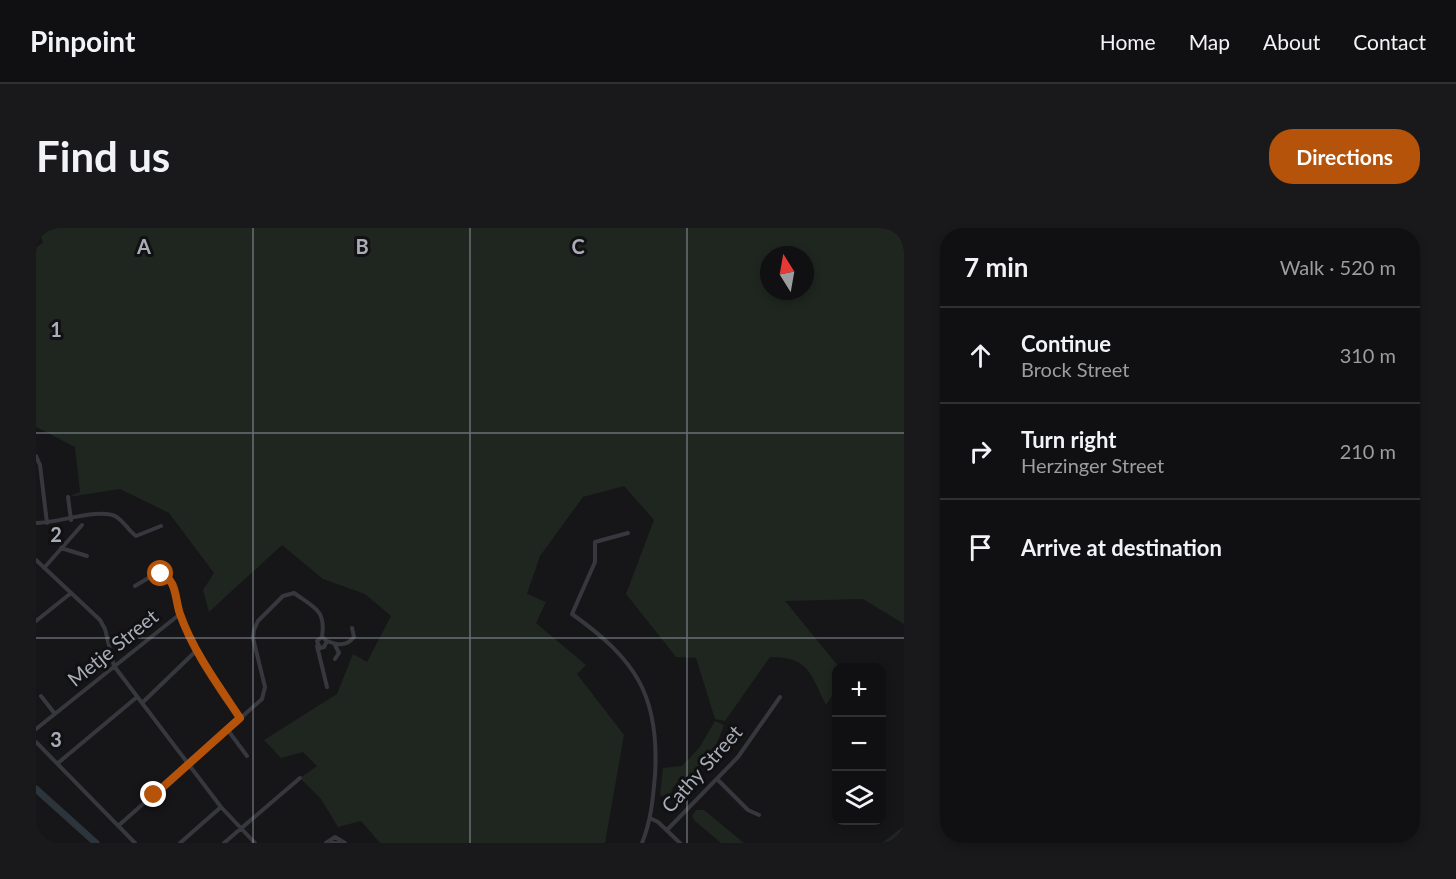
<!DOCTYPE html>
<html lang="en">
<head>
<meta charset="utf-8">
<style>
  body { margin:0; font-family:Lato,sans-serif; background:#19191b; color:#f1f3f6 }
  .controls { position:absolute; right:18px; bottom:18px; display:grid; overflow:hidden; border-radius:12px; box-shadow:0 3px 9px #0003 }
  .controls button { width:54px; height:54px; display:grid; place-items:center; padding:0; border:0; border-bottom:2px solid #303032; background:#101012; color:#f1f3f6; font:30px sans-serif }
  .compass { position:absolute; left:724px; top:18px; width:54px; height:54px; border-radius:50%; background:#101012; box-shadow:0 3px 9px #0003; rotate:349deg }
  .stop { position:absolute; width:18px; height:18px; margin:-14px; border:4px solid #b45309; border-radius:50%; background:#fff }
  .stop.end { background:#b45309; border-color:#fff; box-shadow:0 2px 6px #0008 }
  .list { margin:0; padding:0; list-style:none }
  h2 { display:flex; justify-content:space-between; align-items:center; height:78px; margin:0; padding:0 24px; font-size:26px }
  h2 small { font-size:20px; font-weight:400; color:#9c9d9f }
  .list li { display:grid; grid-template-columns:39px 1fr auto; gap:18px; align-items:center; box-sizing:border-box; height:96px; padding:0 24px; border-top:2px solid #303032 }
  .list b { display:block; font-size:22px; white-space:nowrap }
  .list p { margin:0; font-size:20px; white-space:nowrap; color:#9c9d9f }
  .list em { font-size:20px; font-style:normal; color:#9c9d9f }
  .icon { flex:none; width:33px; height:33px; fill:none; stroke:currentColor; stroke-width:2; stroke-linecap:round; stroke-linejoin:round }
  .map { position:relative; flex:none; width:868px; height:615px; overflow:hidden; border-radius:24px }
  header { display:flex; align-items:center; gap:36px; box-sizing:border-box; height:84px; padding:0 30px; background:#101012; border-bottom:2px solid #303032 }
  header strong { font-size:28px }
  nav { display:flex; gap:33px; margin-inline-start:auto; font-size:21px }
  .intro { display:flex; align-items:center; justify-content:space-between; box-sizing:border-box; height:144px; padding:0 36px }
  h1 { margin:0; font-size:42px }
  .button { padding:15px 27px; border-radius:24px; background:#b45309; color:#fff; font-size:21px; font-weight:700 }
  main { display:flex; gap:36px; padding:0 36px }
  aside { flex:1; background:#101012; border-radius:24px; box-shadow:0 3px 9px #0003 }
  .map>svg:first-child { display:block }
</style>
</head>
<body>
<header>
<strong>Pinpoint</strong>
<nav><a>Home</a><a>Map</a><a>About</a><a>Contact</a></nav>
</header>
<div class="intro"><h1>Find us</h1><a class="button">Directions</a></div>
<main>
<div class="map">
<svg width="868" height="615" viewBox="0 0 868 615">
  <rect width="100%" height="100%" fill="#161618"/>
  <path fill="#1e261f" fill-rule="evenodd" d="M0 0H868V396L827 371 749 373 803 439 800 440V462L790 477C774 445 773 429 734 429L689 493 679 491 660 430 640 429 590 366 618 292 588 258 547 269 504 328 491 366 510 374 500 395 550 437 541 446 588 507 569 615H344L325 593 302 599 285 571 264 550 281 538 267 524 245 530 228 512 301 466 317 426 331 434 355 388 329 366 287 351 246 317 173 384 167 362 178 345 133 285 84 261 32 269 44 264 39 219 0 199V20L7 14ZM733 27H769V63H733Z
    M679 493 688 497 674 533 637 559 633 570 624 567 627 540 646 538 663 520Z
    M660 582H668L708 615H685L659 593 656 588Z
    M868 598V615H846Z"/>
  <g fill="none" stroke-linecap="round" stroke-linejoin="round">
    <path stroke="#2c353c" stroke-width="7" d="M0 561 60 615"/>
    <path stroke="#37383d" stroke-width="4" d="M0 228 4 237 11 295
      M32 269 35 292
      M0 295C21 295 64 280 79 288 88 293 92 302 100 308L125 298
      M592 305 559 314V334L536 386C599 431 624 467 619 547 617 571 615 593 606 615
      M25 320 51 328
      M0 332 64 392 69 401 78 438 185 579 219 615
      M8 340 46 297
      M99 358 119 346 133 350 144 386 170 439 204 490
      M0 393 35 365
      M291 413C301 417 310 419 318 409L316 400
      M299 417 303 425 299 431
      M281 418 291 459
      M5 468 19 486
      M106 475 161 422
      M0 501 144 386
      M191 501 211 528
      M0 514 99 615
      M22 535 101 469
      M682 552 712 582 723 587
      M614 590 622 594 644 615
      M82 598 226 471 229 459 217 410 218 402 222 393 247 368 258 365C279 380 290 382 286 409L291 413 288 419 284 420 281 413 286 409
      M631 602 702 529 744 469
      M144 615 185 579
      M188 615 264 550
      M290 615 299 609 309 615
      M296 615H303"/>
  </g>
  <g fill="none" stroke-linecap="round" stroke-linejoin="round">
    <path stroke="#b45309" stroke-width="8" d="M118 567 204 490C182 457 157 423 144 386 139 372 141 351 125 346"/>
  </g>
  <path fill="none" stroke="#a8adb8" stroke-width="1.5" stroke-opacity="0.55" d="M217 0V615M434 0V615M651 0V615M0 205H868M0 410H868"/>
  <g text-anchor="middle" stroke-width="6" stroke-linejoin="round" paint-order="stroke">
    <g font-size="20" fill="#a8adb8" stroke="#111113">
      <text transform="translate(77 420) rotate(-39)" y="7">Metje Street</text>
      <text transform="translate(666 541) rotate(-48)" y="7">Cathy Street</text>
    </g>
  </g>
  <g font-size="20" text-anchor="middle" font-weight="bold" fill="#a8adb8" stroke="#111113" stroke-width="6" stroke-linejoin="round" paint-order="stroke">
    <text x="108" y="26">A</text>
    <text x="326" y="26">B</text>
    <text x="542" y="26">C</text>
    <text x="20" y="109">1</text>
    <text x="20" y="314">2</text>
    <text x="20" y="519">3</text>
  </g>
</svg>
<div class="controls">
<button>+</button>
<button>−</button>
<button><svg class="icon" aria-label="layers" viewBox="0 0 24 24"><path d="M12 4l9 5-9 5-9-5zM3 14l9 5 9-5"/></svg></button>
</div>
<svg class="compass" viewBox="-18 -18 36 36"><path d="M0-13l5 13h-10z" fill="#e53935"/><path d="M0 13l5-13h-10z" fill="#9c9d9f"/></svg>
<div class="stop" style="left:125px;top:346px"></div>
<div class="stop end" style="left:118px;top:567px"></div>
</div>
<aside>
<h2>7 min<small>Walk · 520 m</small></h2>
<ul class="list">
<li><svg class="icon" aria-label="ahead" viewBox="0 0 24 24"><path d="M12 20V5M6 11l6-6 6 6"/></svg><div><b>Continue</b><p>Brock Street</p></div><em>310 m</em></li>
<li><svg class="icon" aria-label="right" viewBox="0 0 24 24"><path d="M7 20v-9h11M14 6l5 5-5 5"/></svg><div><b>Turn right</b><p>Herzinger Street</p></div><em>210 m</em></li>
<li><svg class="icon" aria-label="arrive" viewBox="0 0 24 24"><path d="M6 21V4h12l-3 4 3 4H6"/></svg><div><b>Arrive at destination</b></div></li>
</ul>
</aside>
</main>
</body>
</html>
